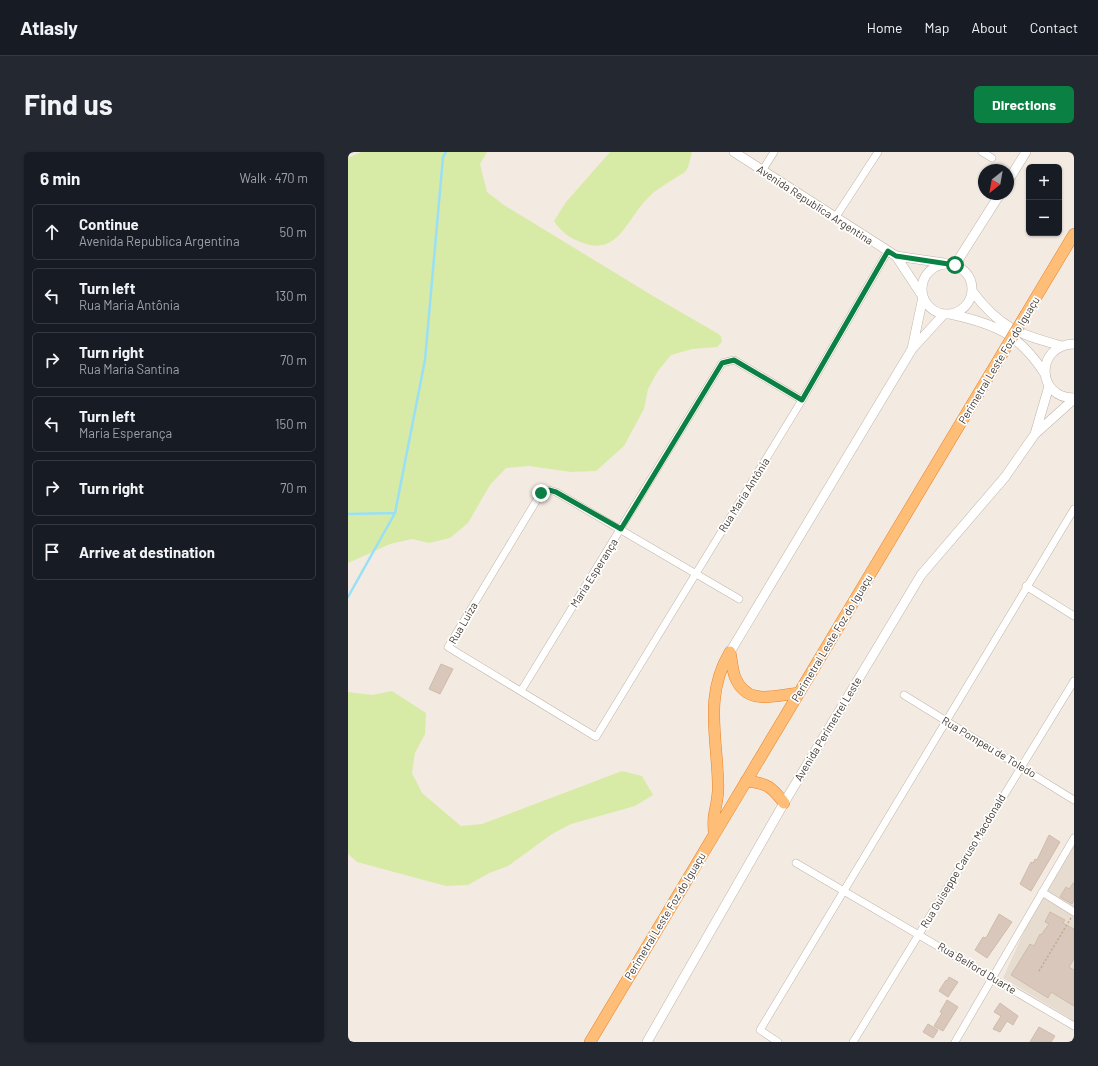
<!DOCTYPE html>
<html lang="en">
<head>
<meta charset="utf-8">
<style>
  body { margin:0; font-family:Barlow,sans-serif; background:#242831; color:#f1f3f6 }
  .controls { position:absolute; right:12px; top:12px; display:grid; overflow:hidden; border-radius:6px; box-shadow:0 1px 3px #0004 }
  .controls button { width:36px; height:36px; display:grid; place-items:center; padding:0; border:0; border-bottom:1px solid #363941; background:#171b24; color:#f1f3f6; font:20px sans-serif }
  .compass { position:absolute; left:630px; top:12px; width:36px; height:36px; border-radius:50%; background:#171b24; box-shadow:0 1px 3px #0004; rotate:211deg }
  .stop { position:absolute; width:12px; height:12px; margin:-9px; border:3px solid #0b8043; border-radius:50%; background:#fff }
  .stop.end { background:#0b8043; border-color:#fff; box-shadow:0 1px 4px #0008 }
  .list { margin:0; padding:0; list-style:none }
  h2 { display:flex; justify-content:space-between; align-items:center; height:52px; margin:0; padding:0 16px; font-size:17px }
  h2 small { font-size:13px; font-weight:400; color:#9ea1a6 }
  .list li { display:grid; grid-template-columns:26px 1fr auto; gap:12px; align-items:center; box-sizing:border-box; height:56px; margin:0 8px 8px; padding:0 8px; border:1px solid #363941; border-radius:6px }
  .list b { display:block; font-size:15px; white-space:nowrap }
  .list p { margin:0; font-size:13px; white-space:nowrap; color:#9ea1a6 }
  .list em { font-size:13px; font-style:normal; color:#9ea1a6 }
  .icon { flex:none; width:22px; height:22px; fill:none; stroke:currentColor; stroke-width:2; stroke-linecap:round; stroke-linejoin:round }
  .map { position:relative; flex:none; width:726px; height:890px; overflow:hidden; border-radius:6px }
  header { display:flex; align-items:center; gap:24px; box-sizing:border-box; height:56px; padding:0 20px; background:#171b24; border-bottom:1px solid #363941 }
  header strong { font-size:19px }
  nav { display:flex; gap:22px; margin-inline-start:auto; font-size:14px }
  .intro { display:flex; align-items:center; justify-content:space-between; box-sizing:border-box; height:96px; padding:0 24px }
  h1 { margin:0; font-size:28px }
  .button { padding:10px 18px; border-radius:6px; background:#0b8043; color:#fff; font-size:14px; font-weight:700 }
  main { display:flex; gap:24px; padding:0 24px }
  aside { flex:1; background:#171b24; border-radius:6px; box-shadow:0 1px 3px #0004 }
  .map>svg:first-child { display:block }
</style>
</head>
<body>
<header>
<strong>Atlasly</strong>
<nav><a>Home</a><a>Map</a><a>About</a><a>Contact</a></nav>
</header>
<div class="intro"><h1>Find us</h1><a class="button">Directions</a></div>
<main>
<aside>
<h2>6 min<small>Walk · 470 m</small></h2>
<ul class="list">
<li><svg class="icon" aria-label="ahead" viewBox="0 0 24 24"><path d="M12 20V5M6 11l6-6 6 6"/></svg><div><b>Continue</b><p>Avenida Republica Argentina</p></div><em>50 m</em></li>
<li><svg class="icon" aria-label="left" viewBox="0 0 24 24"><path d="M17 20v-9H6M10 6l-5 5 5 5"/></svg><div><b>Turn left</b><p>Rua Maria Antônia</p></div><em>130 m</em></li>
<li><svg class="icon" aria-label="right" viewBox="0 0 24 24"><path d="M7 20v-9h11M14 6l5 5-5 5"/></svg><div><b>Turn right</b><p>Rua Maria Santina</p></div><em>70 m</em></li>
<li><svg class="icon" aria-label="left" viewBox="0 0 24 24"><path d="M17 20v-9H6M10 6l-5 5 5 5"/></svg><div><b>Turn left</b><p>Maria Esperança</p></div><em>150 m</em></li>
<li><svg class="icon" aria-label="right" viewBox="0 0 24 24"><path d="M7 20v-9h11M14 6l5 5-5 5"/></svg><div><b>Turn right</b></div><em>70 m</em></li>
<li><svg class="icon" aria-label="arrive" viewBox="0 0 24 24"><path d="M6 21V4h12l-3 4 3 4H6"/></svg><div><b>Arrive at destination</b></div></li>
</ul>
</aside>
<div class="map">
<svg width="726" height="890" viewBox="0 0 726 890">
  <rect width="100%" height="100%" fill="#f3ebe2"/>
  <path fill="#e7dcd0" d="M726 690V869L655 826 694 740Z"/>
  <path fill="#d7eba7" d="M13 0H139L132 12 139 40 156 53 310 147 369 181 373 184 374 190 369 195 344 197 323 203 310 219 300 237 296 257 276 294 248 319 223 320 181 314 158 316 142 333 120 371 102 386 81 391 64 387 42 392 0 411V6Z
    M262 0H344C342 6 341 16 337 20 335 22 331 23 329 25 318 32 308 37 299 47 279 67 270 104 235 91 223 87 213 80 206 69L218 50Z
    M44 539 78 561 77 582 67 601 64 621 74 641 113 674 134 672 274 619 294 624 305 643 287 654 223 672 204 682 160 714 141 721 120 733 98 734 9 710 0 702V540L24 543Z"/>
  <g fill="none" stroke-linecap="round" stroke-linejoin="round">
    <path stroke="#99dff5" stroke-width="2.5" d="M0 362 47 361
      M0 445 47 361 77 208 95 5 98 0"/>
  </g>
  <path fill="#d8c7ba" stroke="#d0bbaa" d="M93 512 105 517 92 542 81 537Z
    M701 683 712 690 683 739 672 732 683 710 685 711 687 707 689 708Z
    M726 730V748L724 752 712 745 718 735 721 737Z
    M702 760 717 768 715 771 726 777V807L721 815 726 818V854L703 840 700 846 663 823 682 792 686 794 692 782 693 783 701 772 697 770Z
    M651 762 664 770 639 806 627 798 635 785 638 786Z
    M601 825 610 830 600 845 591 839 598 828 599 829Z
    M599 848 610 855 595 879 586 874 594 861 592 860Z
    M652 851 670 864 665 873 659 869 652 880 645 877 653 864 646 860Z
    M580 872 590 878 585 886 575 880Z
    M691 875 707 884 703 890H682Z"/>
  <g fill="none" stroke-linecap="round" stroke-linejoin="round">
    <g stroke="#c1b4a7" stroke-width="8">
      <path id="minor" d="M634 0 644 6
        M414 19 426 0
        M487 66 530 0
        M678 434 726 464
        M391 447 208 340 201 338 193 341 100 495 248 585 454 248 540 99
        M173 539 374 211 386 208 454 248
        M556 543 726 648
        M448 711 726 874
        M694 740 726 760
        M430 890 412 878 726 357
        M505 890 726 529
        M607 890 726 686"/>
    </g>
    <g stroke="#c1b4a7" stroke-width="10">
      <path id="tertiary" d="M386 0 548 104 596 111
        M660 29 678 0
        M548 104 575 145 564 197
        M574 137a25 25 0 1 1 50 0a25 25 0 1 1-50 0Z
        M607 113 652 42
        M624 139C652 176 670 182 714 194
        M602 162C648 172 671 182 697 222
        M726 192C687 193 688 246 726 246
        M687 282 701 234
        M382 500 564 197 596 162
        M299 890 436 651 573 423 657 325 687 282 726 247"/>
    </g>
    <g stroke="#e88126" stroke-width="12">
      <path id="trunk" d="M678 162 726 82
        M382 500C384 508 384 517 387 525 399 555 427 543 451 541
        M398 629C419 631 424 635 436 651
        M366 683C366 677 365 670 366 664 368 653 371 643 370 631 369 584 356 543 382 500
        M242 890 654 202"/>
    </g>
    <path stroke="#c1aa94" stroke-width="1.5" stroke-dasharray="2 2" stroke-linecap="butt" d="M691 819 723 766"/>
    <use href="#minor" stroke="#fff" stroke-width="7"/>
    <use href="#tertiary" stroke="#fff" stroke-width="9"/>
    <use href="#trunk" stroke="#ffbe78" stroke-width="11"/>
    <g stroke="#e88126" stroke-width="12" stroke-linecap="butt">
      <path id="trunk-bridge" d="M654 202 678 162"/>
    </g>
    <use href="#trunk-bridge" stroke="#ffbe78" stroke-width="11"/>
  </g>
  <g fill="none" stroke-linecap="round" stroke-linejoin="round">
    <path stroke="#0b8043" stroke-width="5" d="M193 341 201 338 208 340 273 377 374 211 386 208 454 248 540 99 548 104 607 113"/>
  </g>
  <g text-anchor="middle" stroke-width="3.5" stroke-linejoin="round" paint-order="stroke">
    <g font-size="11" fill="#443a32" stroke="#fff">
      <text transform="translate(467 53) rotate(33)" y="4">Avenida Republica Argentina</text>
      <text transform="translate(651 208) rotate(-59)" y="4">Perimetral Leste Foz do Iguaçu</text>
      <text transform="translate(396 343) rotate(-58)" y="4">Rua Maria Antônia</text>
      <text transform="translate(246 421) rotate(-58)" y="4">Maria Esperança</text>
      <text transform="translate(115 471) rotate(-60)" y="4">Rua Luiza</text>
      <text transform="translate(484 486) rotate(-59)" y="4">Perimetral Leste Foz do Iguaçu</text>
      <text transform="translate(480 577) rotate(-59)" y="4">Avenida Perimetrel Leste</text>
      <text transform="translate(641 595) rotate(31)" y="4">Rua Pompeu de Toledo</text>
      <text transform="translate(615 709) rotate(-59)" y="4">Rua Guiseppe Caruso Macdonald</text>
      <text transform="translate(317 764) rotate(-59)" y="4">Perimetral Leste Foz do Iguaçu</text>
      <text transform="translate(629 816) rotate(31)" y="4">Rua Belford Duarte</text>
    </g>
  </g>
</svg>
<div class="controls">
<button>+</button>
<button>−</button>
</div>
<svg class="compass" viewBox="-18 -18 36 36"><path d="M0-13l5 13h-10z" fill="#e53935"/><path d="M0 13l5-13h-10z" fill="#9ea1a6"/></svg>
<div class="stop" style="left:607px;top:113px"></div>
<div class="stop end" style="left:193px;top:341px"></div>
</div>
</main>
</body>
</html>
